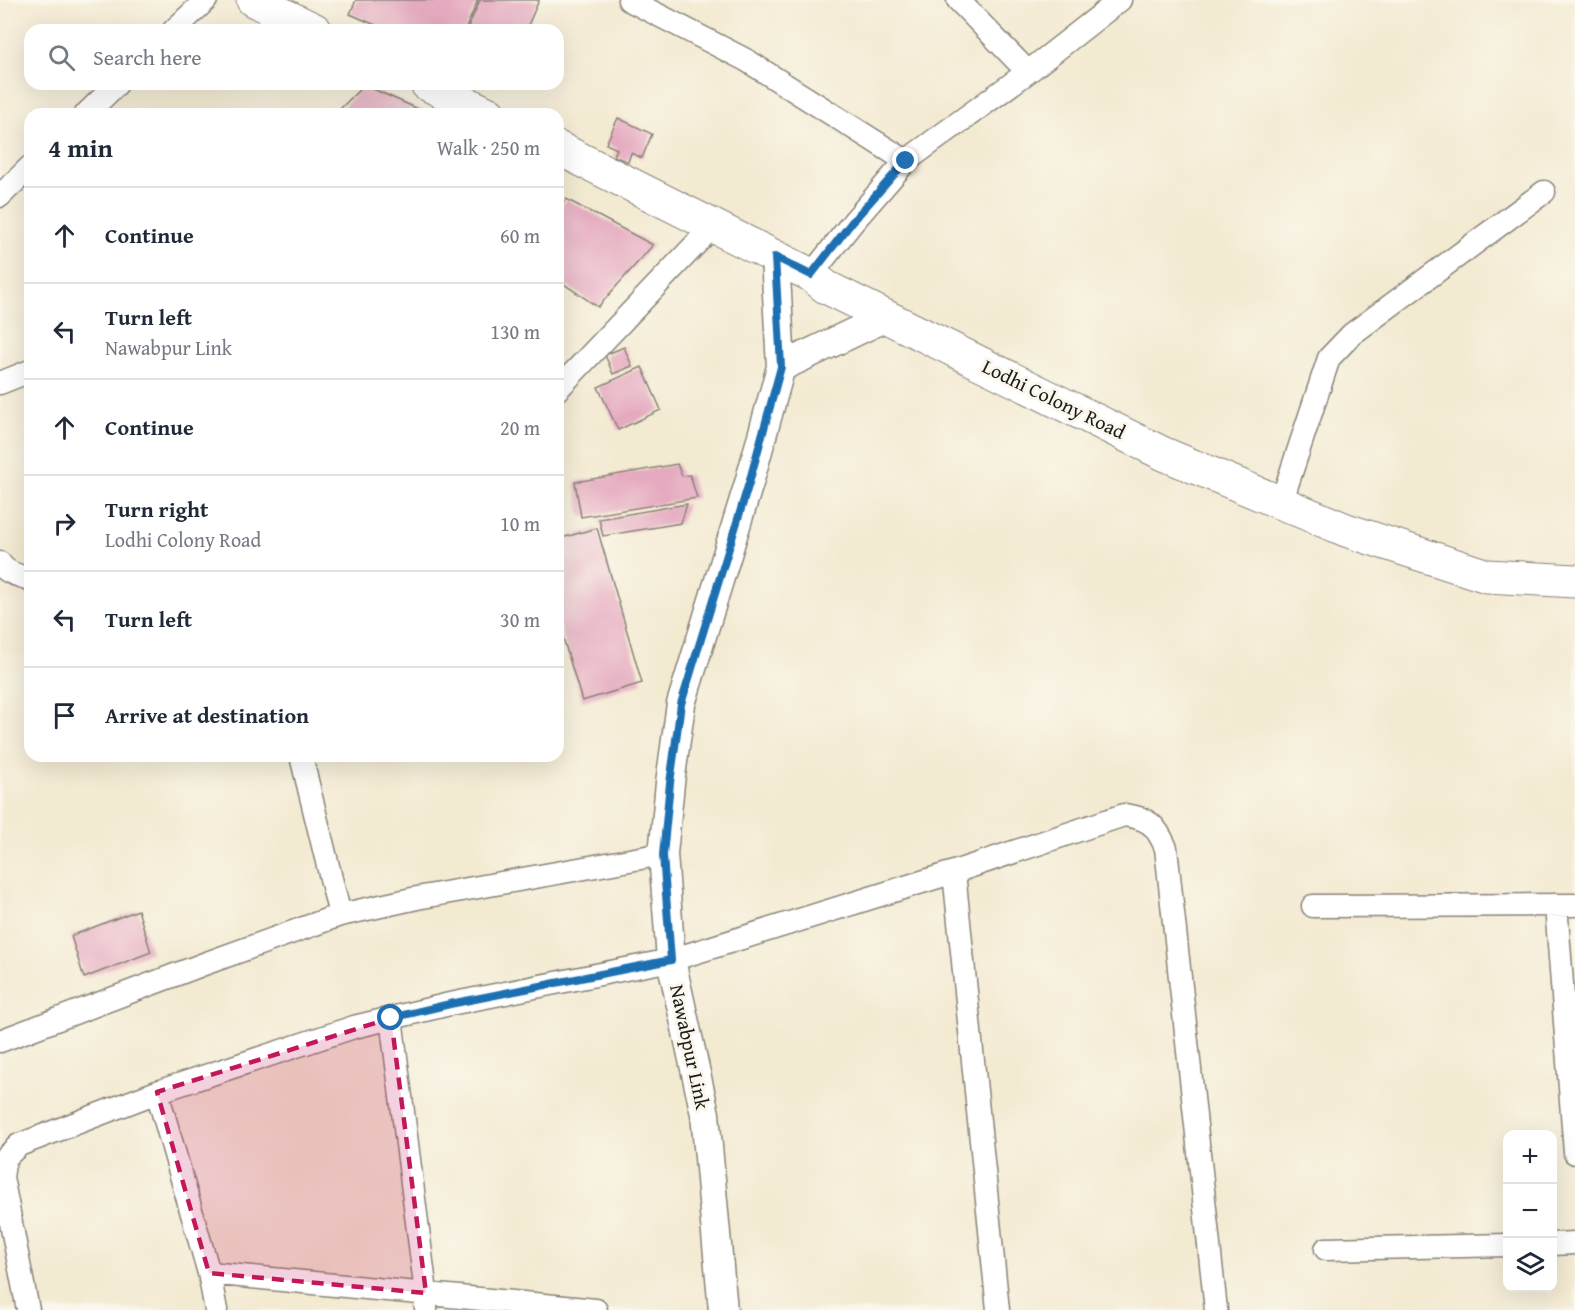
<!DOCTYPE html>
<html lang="en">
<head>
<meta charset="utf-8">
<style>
  body { margin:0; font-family:"Gentium Book Plus",serif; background:#f2f2f3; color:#1f2937 }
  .controls { position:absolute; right:18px; bottom:18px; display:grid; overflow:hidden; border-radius:12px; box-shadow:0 6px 24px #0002 }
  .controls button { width:54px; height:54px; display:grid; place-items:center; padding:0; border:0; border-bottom:2px solid #e0e1e3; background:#fff; color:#1f2937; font:30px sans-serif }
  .stop { position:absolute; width:18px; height:18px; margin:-14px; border:4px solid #1f6fb2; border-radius:50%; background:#fff }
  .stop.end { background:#1f6fb2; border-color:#fff; box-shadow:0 2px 6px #0008 }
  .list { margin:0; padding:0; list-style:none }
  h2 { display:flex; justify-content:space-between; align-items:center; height:78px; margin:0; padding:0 24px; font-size:26px }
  h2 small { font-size:20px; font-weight:400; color:#747a83 }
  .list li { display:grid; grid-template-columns:39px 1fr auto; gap:18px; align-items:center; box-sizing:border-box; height:96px; padding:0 24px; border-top:2px solid #e0e1e3 }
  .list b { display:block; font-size:22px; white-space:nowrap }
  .list p { margin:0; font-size:20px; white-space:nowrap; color:#747a83 }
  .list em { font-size:20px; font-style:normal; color:#747a83 }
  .icon { flex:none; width:33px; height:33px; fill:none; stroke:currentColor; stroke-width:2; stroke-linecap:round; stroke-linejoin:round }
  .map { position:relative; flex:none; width:1575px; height:1310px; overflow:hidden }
  .search { position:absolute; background:#fff; box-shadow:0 6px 24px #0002; left:24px; top:24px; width:540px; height:66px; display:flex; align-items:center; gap:15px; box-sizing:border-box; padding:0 21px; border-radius:18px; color:#747a83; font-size:22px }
  .panel { position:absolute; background:#fff; box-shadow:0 6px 24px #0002; left:24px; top:108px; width:540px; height:654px; border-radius:18px }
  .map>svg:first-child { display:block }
</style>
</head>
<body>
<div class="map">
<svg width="1575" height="1310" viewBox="0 0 1575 1310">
  <rect width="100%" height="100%" fill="#fbf7ec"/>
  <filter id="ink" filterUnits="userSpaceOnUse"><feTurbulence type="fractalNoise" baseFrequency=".0167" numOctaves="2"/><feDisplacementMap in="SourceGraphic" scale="12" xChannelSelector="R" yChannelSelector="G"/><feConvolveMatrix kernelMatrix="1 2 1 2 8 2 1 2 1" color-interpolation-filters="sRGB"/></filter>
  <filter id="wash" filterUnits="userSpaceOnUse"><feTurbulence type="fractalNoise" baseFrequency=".008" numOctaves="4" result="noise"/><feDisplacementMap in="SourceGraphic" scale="24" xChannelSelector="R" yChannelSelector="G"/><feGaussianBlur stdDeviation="1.35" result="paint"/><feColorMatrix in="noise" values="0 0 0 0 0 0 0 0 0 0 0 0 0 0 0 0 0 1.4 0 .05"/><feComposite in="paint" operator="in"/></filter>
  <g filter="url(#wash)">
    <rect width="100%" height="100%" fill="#f3ead2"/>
    <g id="blocks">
      <path fill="#e5aac0" d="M356 0H478L465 30H387L350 14Z
        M480 0H539L526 30H467Z
        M364 85 425 112 422 114H343L339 110Z
        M618 118 652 134 642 158 631 153 628 162 614 156 617 149 606 144Z
        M566 199 653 245 598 307 558 280V211Z
        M624 347 632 366 613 374 605 355Z
        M642 367 661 410 618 430 598 387Z
        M677 464 682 476 690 475 697 498 581 517 575 482Z
        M687 504 681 523 603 536 599 519Z
        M597 528 642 683 582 701 558 621V539Z
        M138 910 151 952 84 978 71 936Z"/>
    </g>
  </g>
  <g filter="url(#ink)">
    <use href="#blocks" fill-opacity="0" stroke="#888377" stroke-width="1.5"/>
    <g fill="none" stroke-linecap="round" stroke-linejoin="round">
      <g stroke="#888377" stroke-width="25">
        <path id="minor" d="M629 0 746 60 906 161
          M958 0 1028 72
          M174 30 206 0
          M86 114 117 84
          M0 196 30 167
          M811 275 853 222 906 161 1028 72 1120 0
          M0 383 30 371
          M558 389 714 225
          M1281 503 1329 358 1352 334 1544 192
          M0 563C5 573 20 576 30 579
          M301 756 340 915
          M954 872 998 1310
          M1556 905 1575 1153
          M1313 906 1575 905
          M391 1018 426 1293V1310
          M0 1041 204 964 340 915 417 898 663 854
          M157 1092 209 1273 216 1310
          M1552 1244 1575 1243
          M1326 1249 1508 1245
          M209 1273 596 1310
          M28 1310 2 1177 5 1158 19 1145 157 1092 354 1027 450 1004 671 960 954 872 1124 815C1149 818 1156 825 1166 848L1216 1310"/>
      </g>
      <g stroke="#888377" stroke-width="31">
        <path id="tertiary" d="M781 367 886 317
          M723 1310 705 1114 671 960 663 854 670 783 681 704 749 483 781 367 775 257"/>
      </g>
      <g stroke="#888377" stroke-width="35">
        <path id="secondary" d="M253 0 315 30
          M427 84 489 114
          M558 148 811 275 826 287 1164 454 1346 530 1487 576 1575 581"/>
      </g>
      <use href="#minor" stroke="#fff" stroke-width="22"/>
      <use href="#tertiary" stroke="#fff" stroke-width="28"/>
      <use href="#secondary" stroke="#fff" stroke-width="33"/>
    </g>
  </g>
  <g fill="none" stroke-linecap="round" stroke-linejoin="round" filter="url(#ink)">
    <path stroke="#1f6fb2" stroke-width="8" d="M391 1018 450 1004 671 960 663 855 670 783 681 704 749 483 781 367 775 257 811 275 852 222 906 161"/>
  </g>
  <path fill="#c2185b" fill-opacity="0.2" stroke="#c2185b" stroke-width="4.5" stroke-dasharray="12 8" stroke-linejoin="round" d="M391 1018 426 1293 209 1273 157 1092Z"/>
  <g text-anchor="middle" stroke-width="6" stroke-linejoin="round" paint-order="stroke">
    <g font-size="20" fill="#1c1c1c" stroke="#fbf7ec">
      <text transform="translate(1054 399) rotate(26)" y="7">Lodhi Colony Road</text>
      <text transform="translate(690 1047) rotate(78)" y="7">Nawabpur Link</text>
    </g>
  </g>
</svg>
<div class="controls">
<button>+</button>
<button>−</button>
<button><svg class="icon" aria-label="layers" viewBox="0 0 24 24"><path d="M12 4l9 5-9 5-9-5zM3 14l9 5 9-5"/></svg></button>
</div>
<div class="stop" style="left:391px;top:1018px"></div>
<div class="stop end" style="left:906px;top:161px"></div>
<div class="search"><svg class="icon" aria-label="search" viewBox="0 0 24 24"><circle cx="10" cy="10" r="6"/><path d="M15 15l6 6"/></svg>Search here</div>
<section class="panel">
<h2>4 min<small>Walk · 250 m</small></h2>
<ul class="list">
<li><svg class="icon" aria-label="ahead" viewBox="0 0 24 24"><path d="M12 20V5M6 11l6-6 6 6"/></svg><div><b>Continue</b></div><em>60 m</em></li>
<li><svg class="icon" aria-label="left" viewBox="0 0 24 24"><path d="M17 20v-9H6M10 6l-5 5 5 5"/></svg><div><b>Turn left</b><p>Nawabpur Link</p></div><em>130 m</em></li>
<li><svg class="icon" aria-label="ahead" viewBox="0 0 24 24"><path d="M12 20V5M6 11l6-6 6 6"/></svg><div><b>Continue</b></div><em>20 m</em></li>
<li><svg class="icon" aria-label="right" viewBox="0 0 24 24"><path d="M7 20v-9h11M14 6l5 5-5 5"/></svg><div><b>Turn right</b><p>Lodhi Colony Road</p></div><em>10 m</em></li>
<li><svg class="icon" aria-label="left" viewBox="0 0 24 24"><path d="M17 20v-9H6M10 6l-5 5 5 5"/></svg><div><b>Turn left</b></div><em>30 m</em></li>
<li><svg class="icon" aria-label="arrive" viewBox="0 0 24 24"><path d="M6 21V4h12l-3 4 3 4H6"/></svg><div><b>Arrive at destination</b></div></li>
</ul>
</section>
</div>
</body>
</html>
